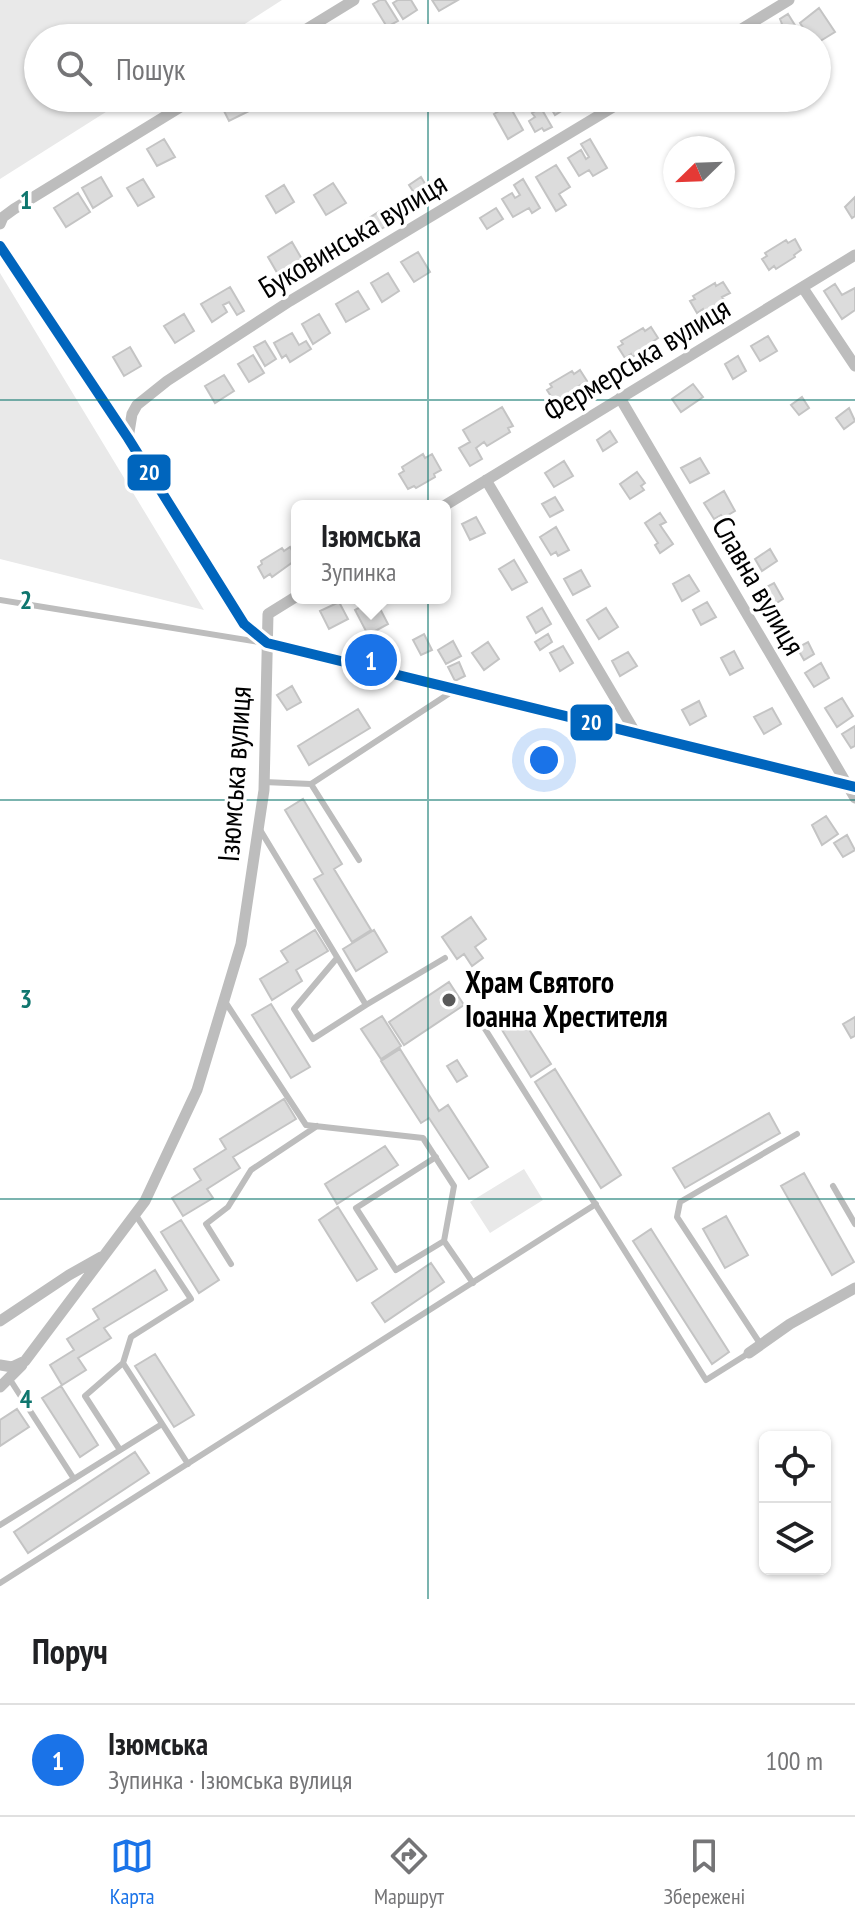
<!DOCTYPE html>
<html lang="uk">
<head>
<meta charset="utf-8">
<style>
  body { margin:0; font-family:"PT Sans Narrow",sans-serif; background:#f6f6f6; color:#202124 }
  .controls { position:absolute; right:24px; bottom:24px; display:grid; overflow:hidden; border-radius:12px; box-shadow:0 2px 6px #0004 }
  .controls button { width:72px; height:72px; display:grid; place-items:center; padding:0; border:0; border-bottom:2px solid #e0e0e0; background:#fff; color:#202124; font:40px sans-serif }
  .compass { position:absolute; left:663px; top:136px; width:72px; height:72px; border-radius:50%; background:#fff; box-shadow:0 2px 6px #0004; rotate:247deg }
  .you { position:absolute; left:544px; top:760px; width:28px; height:28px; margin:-20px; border:6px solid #fff; border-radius:50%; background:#1a73e8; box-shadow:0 0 0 12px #1a73e833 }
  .badge { display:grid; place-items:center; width:52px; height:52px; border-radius:50%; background:#1a73e8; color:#fff; font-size:26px; font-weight:700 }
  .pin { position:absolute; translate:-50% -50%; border:4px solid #fff; box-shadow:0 2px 8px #0006 }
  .popup { position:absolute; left:291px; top:500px; width:160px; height:104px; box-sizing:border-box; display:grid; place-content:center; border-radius:12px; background:#fff; filter:drop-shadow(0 2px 6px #0005); font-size:26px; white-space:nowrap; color:#757577 }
  .popup b { font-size:30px; color:#202124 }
  .popup::after { content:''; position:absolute; left:50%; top:100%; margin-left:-16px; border:16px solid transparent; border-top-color:#fff }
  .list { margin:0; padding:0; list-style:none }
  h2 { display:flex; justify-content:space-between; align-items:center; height:104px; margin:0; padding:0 32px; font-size:34px }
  h2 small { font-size:26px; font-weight:400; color:#757577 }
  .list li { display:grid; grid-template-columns:52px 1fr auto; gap:24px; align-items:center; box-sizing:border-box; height:112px; padding:0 32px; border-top:2px solid #e0e0e0 }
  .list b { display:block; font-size:30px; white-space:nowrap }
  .list p { margin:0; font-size:26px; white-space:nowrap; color:#757577 }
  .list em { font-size:26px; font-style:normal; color:#757577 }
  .icon { flex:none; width:44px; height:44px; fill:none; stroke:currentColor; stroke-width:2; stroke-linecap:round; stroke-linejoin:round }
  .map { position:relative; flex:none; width:855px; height:1599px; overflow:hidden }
  .search { position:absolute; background:#fff; box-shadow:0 2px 6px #0004; left:24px; right:24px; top:24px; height:88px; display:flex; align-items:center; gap:20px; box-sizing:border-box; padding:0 28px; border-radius:44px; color:#757577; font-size:30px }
  .sheet { height:216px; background:#fff }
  nav { display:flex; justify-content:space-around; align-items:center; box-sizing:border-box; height:112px; border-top:2px solid #e0e0e0; background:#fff; font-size:22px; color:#757577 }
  nav a { display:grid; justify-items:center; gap:4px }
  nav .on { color:#1a73e8 }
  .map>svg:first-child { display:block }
</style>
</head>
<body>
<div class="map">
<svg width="855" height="1599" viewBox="0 0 855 1599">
  <rect width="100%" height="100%" fill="#fff"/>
  <path fill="#e9e9e9" d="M0 0H282L223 38H38V98H128L0 179Z
    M0 273 204 610 0 559Z
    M524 1169 543 1200 490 1233 470 1202Z"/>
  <path fill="#dcdcdc" stroke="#c4c4c4" stroke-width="2" d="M380 0H385L398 21 387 27 373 4Z
    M398 0H411L417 10 403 19 393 3Z
    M432 0H458L439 11Z
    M819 8 835 32 817 43V38H810L800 23Z
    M788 14 803 38H760L782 24 780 19Z
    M233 98H247L253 109 229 121 221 105Z
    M545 98H567L571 105 555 115Z
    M509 105 523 130 508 139 494 114Z
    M541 108 552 127 544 131 542 128 535 132 529 121 535 117 532 113Z
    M164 139 175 157 157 166 147 149Z
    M590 139 607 168 593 176 589 170 579 176 568 158 581 150 586 159 589 157 581 144Z
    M556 165 570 187 559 194 566 205 556 211 536 177Z
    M101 177 112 196 93 208 82 188Z
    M421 177 430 192 418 199 409 185Z
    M143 179 154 197 138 206 127 188Z
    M523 179 540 208 532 213 529 208 513 217 502 199 512 193 515 198 520 195 514 185Z
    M333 183 346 203 326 215 314 195Z
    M284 185 294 202 276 213 266 196Z
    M78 193 90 212 66 227 54 208Z
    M855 197V216L852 218 845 207Z
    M496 208 503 219 487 229 480 218Z
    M380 211 388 225 366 238 358 225Z
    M795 239 801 250 794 255 795 257 776 269 774 266 769 270 762 259 767 256 765 253 786 240 788 243Z
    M292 242 303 261 279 276 268 257Z
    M418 252 430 272 414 282 401 262Z
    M388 273 399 291 382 302 371 283Z
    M723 282 730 293 722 297 724 300 704 312 703 309 697 313 690 301 695 299 693 296 715 283 716 286Z
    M835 284 842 295 855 288V310L842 319 824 291Z
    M230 287 244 311 237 315 229 302 223 305 227 312 212 322 201 304Z
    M358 291 369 309 346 322 336 304Z
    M184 314 194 331 175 343 164 326Z
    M319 314 330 333 313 344 302 324Z
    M651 327 658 338 651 343 652 345 632 357 631 354 625 358 618 347 623 344 621 341 643 328 645 331Z
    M292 333 299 345 306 341 311 349 290 362 286 355 282 358 274 343Z
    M768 336 777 351 760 361 751 346Z
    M265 341 276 359 265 366 254 347Z
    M130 347 141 366 124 376 113 357Z
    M253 355 264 373 249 382 238 364Z
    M738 356 746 371 733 379 725 364Z
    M580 370 587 381 579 386 581 388 561 400 560 398 554 401 547 390 552 387 550 384 572 371 574 374Z
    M224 375 234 391 215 403 205 386Z
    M693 384 703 397 681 412 672 399Z
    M802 397 809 408 799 415 791 405Z
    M502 407 513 426 508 428 510 432 487 446 484 442 476 448 482 459 470 466 459 448 470 442 463 430Z
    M849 408 855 421 844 429 836 418Z
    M610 431 617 442 603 451 597 440Z
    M423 454 425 458 432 454 441 470 434 474 435 477 416 488 414 486 408 489 399 474 404 471 402 467Z
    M700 458 709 473 690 483 681 468Z
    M564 461 573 476 554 487 545 473Z
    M637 472 645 483 641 486 644 490 630 499 620 484Z
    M724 491 735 511 723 518 721 515 714 519 704 503Z
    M555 497 563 510 550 517 542 504Z
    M660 513 666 522 660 525 673 544 660 553 655 545 658 543 645 523Z
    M476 517 485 533 470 540 462 524Z
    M556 527 569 550 558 556 556 552 551 555 540 537Z
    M290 547 297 559 272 577 270 574 264 578 258 567 262 564 261 561 282 548 284 551Z
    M770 549 777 561 762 571 755 559Z
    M514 560 527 582 512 590 499 569Z
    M581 570 590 586 573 595 564 579Z
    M689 575 699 591 682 601 673 584Z
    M774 583 783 599 767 609 757 592Z
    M375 599 388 624 368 635 355 610Z
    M339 602 348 619 329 629 320 611Z
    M707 602 716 617 701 625 693 610Z
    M542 608 551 624 536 633 527 617Z
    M606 608 618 627 599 639 587 620Z
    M424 634 432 650 421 655 413 640Z
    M548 634 552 642 540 650 535 642Z
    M453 641 461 656 446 664 438 650Z
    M488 642 499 659 484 670 472 653Z
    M808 642 814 654 804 660 797 648Z
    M563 646 573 663 560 671 550 653Z
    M734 651 743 668 730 675 721 658Z
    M628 652 637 666 620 676 612 661Z
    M459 662 465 676 455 681 448 667Z
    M821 663 829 678 814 687 805 673Z
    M292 686 301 702 287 710 277 695Z
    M842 698 853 716 837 727 825 708Z
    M699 701 706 716 690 725 682 710Z
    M772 708 781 724 764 734 754 717Z
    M358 709 370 728 309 765 298 746Z
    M855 726V746L851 748 842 734Z
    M303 799 342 864 334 869 371 930 352 942 314 879 323 874 285 810Z
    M826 816 838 834 822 845 812 825Z
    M847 835 855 850 843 857 834 843Z
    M471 917 486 939 475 947 483 958 472 966 464 954 457 959 442 937Z
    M315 930 328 951 296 970 302 981 272 1000 260 979 288 962 281 951Z
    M374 930 387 952 356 971 343 949Z
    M449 982 464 1005 404 1045 389 1022Z
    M271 1004 310 1067 291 1078 252 1015Z
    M518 1012 551 1064 531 1077 499 1025Z
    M382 1016 401 1046 381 1059 361 1029Z
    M855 1017V1036L851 1038 843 1024Z
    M400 1049 439 1111 448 1105 488 1167 469 1179 429 1118 421 1123 381 1061Z
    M457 1060 467 1076 457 1082 447 1066Z
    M555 1069 621 1175 601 1188 535 1082Z
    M284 1099 296 1119 233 1157 240 1168 207 1189 213 1198 183 1216 172 1198 201 1180 194 1169 226 1149 220 1139Z
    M769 1113 780 1133 685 1188 673 1168Z
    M385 1146 398 1165 337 1204 325 1184Z
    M804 1173 854 1262 832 1275 781 1186Z
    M338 1207 377 1269 357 1281 319 1220Z
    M726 1216 748 1255 725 1268 703 1229Z
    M181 1220 219 1280 199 1293 161 1232Z
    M651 1229 729 1352 712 1364 633 1241Z
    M431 1263 444 1282 385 1322 372 1303Z
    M155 1270 167 1290 104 1328 111 1338 78 1358 86 1370 62 1385 50 1365 74 1350 67 1339 99 1319 93 1309Z
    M155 1354 194 1415 174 1427 135 1366Z
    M61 1386 98 1445 80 1457 42 1398Z
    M17 1409 29 1427 0 1446V1420Z
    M135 1452 149 1473 28 1553 14 1532Z"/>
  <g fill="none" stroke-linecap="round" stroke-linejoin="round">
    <path stroke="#bdbdbd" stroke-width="6" d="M0 600 265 643
      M264 782 311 784
      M259 828 366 1005 313 1039 294 1009 337 958
      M359 860 311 784 456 689
      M224 1000 306 1125 423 1138 454 1186 444 1241 473 1283
      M366 1005 445 958
      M480 1021 706 1380 749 1353
      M436 1157 356 1208 396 1270 444 1241
      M833 1186 855 1224
      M231 1264 206 1224 228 1207 251 1170 317 1126
      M761 1345 677 1217 680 1202 797 1134
      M123 1363 188 1464
      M9 1378 74 1479
      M120 1450 85 1396 123 1363 131 1337 191 1299 135 1214
      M0 1525 162 1424
      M0 1583 596 1204"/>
    <path stroke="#bdbdbd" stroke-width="11" d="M292 38 354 0
      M727 38 789 0
      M0 224 3 217 14 209 195 98
      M0 246 128 438 244 624 267 643 855 787
      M803 288 855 366
      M620 398 855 798
      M128 438 132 414 137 405 167 381 290 301 628 98
      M486 480 635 732
      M444 506 855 255
      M0 1321 69 1275 101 1257
      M749 1353 790 1324 855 1288
      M0 1365 12 1367 25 1361 145 1201 197 1090 241 944 264 790 268 614 297 596
      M0 1387 22 1365"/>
    <g stroke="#fff" stroke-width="16">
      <path id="bus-1" d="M0 246 128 438 244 624 267 643 855 787"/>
    </g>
    <use href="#bus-1" stroke="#0065bd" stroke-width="10"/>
  </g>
  <path fill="none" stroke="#0f766e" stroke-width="2" stroke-opacity="0.55" d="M428 0V38M428 98V1599M0 400H855M0 800H855M0 1199H855"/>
  <circle fill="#595959" stroke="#fff" stroke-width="3" cx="449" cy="1000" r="8"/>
  <g text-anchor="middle" stroke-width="7" stroke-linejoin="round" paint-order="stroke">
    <g font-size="30" fill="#000" stroke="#fff">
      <text transform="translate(353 236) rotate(-31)" y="10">Буковинська вулиця</text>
      <text transform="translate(637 360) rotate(-31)" y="10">Фермерська вулиця</text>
      <text transform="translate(758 586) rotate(60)" y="10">Славна вулиця</text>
      <text transform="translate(235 774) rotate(-86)" y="10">Ізюмська вулиця</text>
    </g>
    <g font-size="30" font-weight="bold" fill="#000" stroke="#fff" text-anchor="start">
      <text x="465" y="993">Храм Святого<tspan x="465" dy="34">Іоанна Хрестителя</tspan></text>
    </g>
  </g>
  <g font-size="26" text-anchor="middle" font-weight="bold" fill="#0f766e" stroke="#fff" stroke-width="7" stroke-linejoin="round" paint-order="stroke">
    <text x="26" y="209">1</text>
    <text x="26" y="609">2</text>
    <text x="26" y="1008">3</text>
    <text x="26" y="1408">4</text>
  </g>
  <g stroke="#fff" stroke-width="3">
    <rect x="126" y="453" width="46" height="39" rx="8" fill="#0065bd"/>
    <rect x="569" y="703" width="45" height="39" rx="8" fill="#0065bd"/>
  </g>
  <g font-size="22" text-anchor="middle" font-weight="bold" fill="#fff">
    <text x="149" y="480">20</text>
    <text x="591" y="730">20</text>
  </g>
</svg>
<div class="controls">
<button><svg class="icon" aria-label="locate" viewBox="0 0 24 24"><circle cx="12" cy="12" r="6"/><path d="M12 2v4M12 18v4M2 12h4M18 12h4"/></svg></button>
<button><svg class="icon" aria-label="layers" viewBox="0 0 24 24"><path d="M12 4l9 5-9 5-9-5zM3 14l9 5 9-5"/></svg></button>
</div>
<svg class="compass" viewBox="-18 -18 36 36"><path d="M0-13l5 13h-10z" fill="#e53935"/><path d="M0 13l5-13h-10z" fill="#757577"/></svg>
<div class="you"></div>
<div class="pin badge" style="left:371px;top:660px">1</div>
<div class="popup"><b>Ізюмська</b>Зупинка</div>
<div class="search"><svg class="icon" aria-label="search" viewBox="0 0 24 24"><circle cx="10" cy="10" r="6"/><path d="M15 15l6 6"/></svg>Пошук</div>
</div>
<section class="sheet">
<h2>Поруч<small></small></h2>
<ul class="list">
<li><span class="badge">1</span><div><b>Ізюмська</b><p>Зупинка · Ізюмська вулиця</p></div><em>100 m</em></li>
</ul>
</section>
<nav>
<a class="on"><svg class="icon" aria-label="map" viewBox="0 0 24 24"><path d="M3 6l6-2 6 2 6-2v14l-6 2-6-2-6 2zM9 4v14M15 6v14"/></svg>Карта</a>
<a><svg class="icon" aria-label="directions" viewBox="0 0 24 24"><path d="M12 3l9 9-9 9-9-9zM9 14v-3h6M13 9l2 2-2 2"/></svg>Маршрут</a>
<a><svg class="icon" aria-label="saved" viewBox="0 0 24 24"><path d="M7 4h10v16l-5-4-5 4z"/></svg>Збережені</a>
</nav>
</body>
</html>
